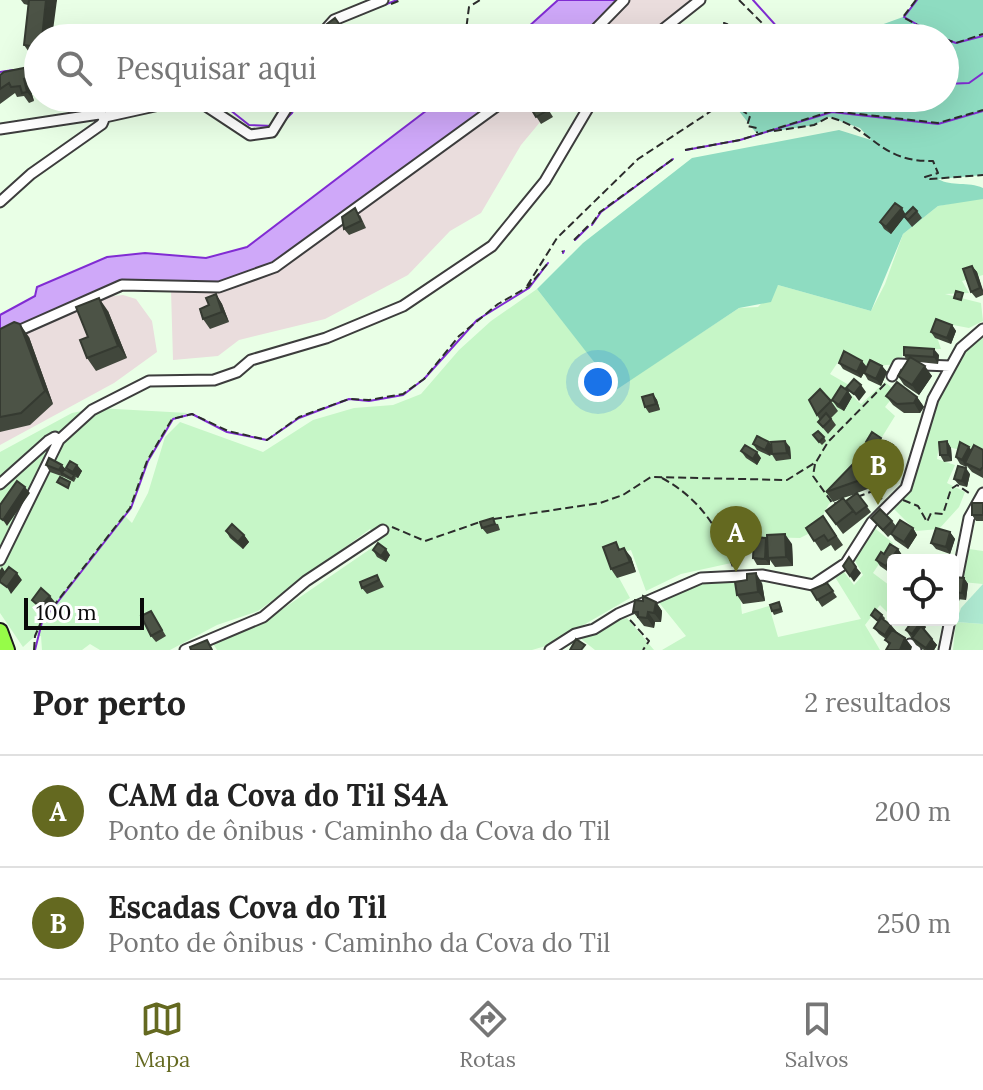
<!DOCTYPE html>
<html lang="pt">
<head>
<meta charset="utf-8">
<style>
  body { margin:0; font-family:Lora,serif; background:#f2f2f2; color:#222 }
  .controls { position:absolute; right:24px; bottom:24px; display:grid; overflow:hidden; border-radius:8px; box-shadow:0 8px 32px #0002 }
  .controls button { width:72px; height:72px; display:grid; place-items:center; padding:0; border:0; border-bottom:2px solid #e0e0e0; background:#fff; color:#222; font:40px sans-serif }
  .scale { position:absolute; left:24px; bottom:20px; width:120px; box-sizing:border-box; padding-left:8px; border:4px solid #0a0a0a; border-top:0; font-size:22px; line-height:28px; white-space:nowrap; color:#0a0a0a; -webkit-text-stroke:6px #fff; paint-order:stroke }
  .you { position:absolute; left:598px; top:382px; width:28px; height:28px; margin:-20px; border:6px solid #fff; border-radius:50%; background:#1a73e8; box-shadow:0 0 0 12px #1a73e833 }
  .badge { display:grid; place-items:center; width:52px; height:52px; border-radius:50%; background:#646920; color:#fff; font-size:26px; font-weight:700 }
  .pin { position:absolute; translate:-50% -66px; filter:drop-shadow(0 2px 4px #0008) }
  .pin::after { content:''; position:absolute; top:42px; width:28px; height:24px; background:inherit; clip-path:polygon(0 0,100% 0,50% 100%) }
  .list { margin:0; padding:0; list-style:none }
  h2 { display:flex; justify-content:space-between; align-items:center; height:104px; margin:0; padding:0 32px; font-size:34px }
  h2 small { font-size:26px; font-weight:400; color:#767676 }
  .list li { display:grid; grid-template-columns:52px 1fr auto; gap:24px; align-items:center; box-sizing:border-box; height:112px; padding:0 32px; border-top:2px solid #e0e0e0 }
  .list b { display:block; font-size:30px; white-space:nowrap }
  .list p { margin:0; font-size:26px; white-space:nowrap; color:#767676 }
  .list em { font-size:26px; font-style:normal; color:#767676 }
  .icon { flex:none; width:44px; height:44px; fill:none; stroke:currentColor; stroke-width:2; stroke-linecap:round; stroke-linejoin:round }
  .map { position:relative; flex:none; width:983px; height:650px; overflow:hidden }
  .search { position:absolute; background:#fff; box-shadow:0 8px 32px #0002; left:24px; right:24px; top:24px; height:88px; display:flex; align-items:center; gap:20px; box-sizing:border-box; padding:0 28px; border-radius:44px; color:#767676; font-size:30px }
  .sheet { height:328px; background:#fff }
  nav { display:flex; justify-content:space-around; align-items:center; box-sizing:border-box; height:112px; border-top:2px solid #e0e0e0; background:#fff; font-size:22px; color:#767676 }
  nav a { display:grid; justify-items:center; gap:4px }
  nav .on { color:#646920 }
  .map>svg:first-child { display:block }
</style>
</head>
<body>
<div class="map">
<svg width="983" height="650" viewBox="0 0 983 650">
  <rect width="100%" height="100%" fill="#e9ffe6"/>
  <path fill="#eadddd" d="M628 0H691L645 38H591Z
    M513 98H560L521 145 481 213 450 231 408 275 325 319 239 340 218 356 173 360 171 290 215 291 262 278 332 233Z
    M123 295 136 299 152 321 157 352 114 383 0 445V344L104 297Z"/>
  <path fill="#c6f6c7" d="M983 197V275L962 281 969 293 945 294 981 303 983 321 969 328 937 322 934 328 941 349 903 351 901 364 871 366 838 362 830 374 849 385 846 390 861 404 885 382 897 392 885 407 895 416 882 437 872 434 864 451 871 455 829 504 814 531 800 538 726 536 736 562 681 574 646 591 631 550 607 556 630 598 549 645 532 650H217L212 642 268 619 379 543 370 529 258 611 217 625 170 650H100L90 644 82 650H42L41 636H35L23 647 0 613V452L72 413 97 408 188 413 172 419 147 461 140 487 125 516 132 523 148 493 165 437 180 422 263 452 313 420 354 408 393 405 421 394 459 350 491 321 537 289 616 389 739 308 758 307 778 285 871 311 885 284 903 234 938 206Z
    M983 331V455L939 445 937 459 955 465 947 483 965 492 959 507 939 529 916 531 894 509 916 476 926 422 964 348Z
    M872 526 893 543 873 573 889 585 893 580V618L880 605 865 625 880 650H662L686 636 657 600 693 582 738 578 742 614 769 606 778 637 861 619 835 577 844 572 854 585 863 575 854 559Z
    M969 549 983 551V584L962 582Z
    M627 618 654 650H595L575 634Z
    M956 622 983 624V650H953Z"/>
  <path fill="#afead2" d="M983 584V624L956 622 961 608Z"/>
  <path fill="#8edcc1" d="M916 0H983V175L938 179C952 187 968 181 983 188V199L938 206 903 234 871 311 778 285 771 302 739 308 616 390 537 289 583 243 692 158 839 130 871 140 860 128 829 117 814 125 757 134 735 106 743 98H945V38H845L903 17Z"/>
  <path fill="#cfa8f9" stroke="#812cd3" stroke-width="2" d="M558 0H622L584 38H516Z
    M443 98H502L273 266 214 285 122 284 0 336V315L35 296 37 287 107 257 145 253 206 258 247 247Z"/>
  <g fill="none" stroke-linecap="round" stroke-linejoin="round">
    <path stroke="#812cd3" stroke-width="2" d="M753 0 787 38
      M917 0 904 17 941 38
      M350 18 397 0
      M945 39 956 43 983 36
      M0 72 13 70
      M27 72 38 73
      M945 84 969 83 983 73
      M215 98 249 125 273 126
      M280 125 292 113 299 98
      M686 150 740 140 832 112 938 124 983 111
      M592 225 601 212 673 159
      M575 240 588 227
      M563 253 564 251
      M35 650 42 622 131 508 148 461 173 419 192 414 227 432 267 440 299 418 349 399 369 401 403 395 424 379 477 320 529 288 548 263"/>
    <g stroke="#3d3d3d" stroke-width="13">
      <path id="minor" d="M318 38 334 20 383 0
        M587 38 624 0
        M652 38 700 0
        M194 98 250 135 272 132 293 98
        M105 117 191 98
        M0 129 99 114 105 117 102 124 31 174 0 202
        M0 339 122 285 219 287 275 267 508 98
        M892 376 898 364 950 366
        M0 484 48 441 55 437 59 440
        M0 560 59 440 92 410 149 381 214 380 237 372 251 360 326 338 403 306 492 246 545 181 594 98
        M953 599 969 518 983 493
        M910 644 916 650
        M185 650 263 617 306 581 383 530
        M550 650 575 634 594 629 618 614 701 578 762 575 813 585 846 563 872 522 906 488 933 399 961 348 983 329
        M944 650 950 620"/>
    </g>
    <g stroke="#1b1b1b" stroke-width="18">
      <path id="highway" d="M0 631 7 650"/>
    </g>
    <path stroke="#2c2c2c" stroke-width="2" stroke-dasharray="8 4" stroke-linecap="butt" d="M739 0 777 38
      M916 0 903 17 940 38
      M391 4 401 0
      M465 38 469 7 480 0
      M729 38 724 23 730 25 740 38
      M945 39 956 43 983 34
      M732 98 734 100 730 110 740 109 750 116 747 126 757 128V133
      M774 131 814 125 829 117C875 129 878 162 933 161L938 173 925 177 930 179 983 175
      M685 150 740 140 832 111 938 123 983 110
      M592 224 600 212 673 159
      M574 240 588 226
      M562 252 563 251
      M527 286 557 238 638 159 731 98
      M815 464 813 476 833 504 836 503
      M662 478C699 498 719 528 733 567
      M857 497 873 491 882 499
      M903 500 918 506 927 522 931 513 943 514 951 489 957 485 972 495
      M494 519 600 503 623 495 651 477 787 480 816 462 828 442 886 383
      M392 527 425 541 480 522
      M630 620 649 641 643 650
      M34 650 35 636 41 622 130 508 147 461 172 419 192 414 228 431 267 440 299 417 349 399 369 400 403 394 424 379 459 336 498 304 528 287 548 263"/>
    <use href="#minor" stroke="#fff" stroke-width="9"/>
    <use href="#highway" stroke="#96fc48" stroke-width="14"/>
  </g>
  <path fill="#41473c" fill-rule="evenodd" d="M21 0H57L38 38V59L33 58 24 45 28 5 24 4Z
    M335 18 347 34 341 38H331L323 27Z
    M24 68 31 78 35 88H30L34 101 29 103 24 96 17 97 15 93 0 104V75Z
    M548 109 553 117 541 124 532 110Z
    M917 211 922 218 912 227 904 217 891 234 884 229 880 222Z
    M360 215 366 228 349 235 344 229Z
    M972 266 977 272 983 290V295L976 298 971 292Z
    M216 294 222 304 229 322 210 329 203 319Z
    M108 311 127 358 96 371 87 358 88 337Z
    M952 325 956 331 951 344 935 338 931 332Z
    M0 329 29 337 53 404 30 425 0 432Z
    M904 355H939L938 364 919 362 932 376 919 395 904 385 898 376 907 361Z
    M839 363 867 367 882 366 887 372 881 386 868 380 864 373 861 378 843 369Z
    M653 394 657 400 660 410 649 413 645 407Z
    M886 396 917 397 924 407 920 413H904L893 405Z
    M852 397 844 411 837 407 832 400Z
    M831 401 838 411 831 418 836 425 828 434 818 422 820 420 817 415Z
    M824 437 826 441 822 445 815 438Z
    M947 441 951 448 952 461 944 462 940 455Z
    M866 442H884L893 445 895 448 892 455 887 452 888 455 886 458 875 451 884 464 868 475 858 461 873 450Z
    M753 444H771L790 447 791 459 776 461 771 453 770 456 757 450Z
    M971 450H983V478L972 472 967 466 966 467 960 464 956 457Z
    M741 451 761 458 757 465 746 458Z
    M46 465 69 472 66 468 77 465 82 471 78 478 75 477 76 478 74 482 64 477 50 472Z
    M970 474 967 487 959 485 954 479Z
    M866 478 873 487 857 493 871 512 843 534 826 511 843 498 833 502 826 492ZM856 494 846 501 843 498Z
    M983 503V521H976L972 515Z
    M823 516 843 545 835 551 831 545 821 551 806 528Z
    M871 518 892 521 896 526 913 528 917 535 908 549 895 540 891 534 888 537Z
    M480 522 498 524 500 530 487 534 482 528Z
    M226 531 244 535 249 542 243 549 230 538Z
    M950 532 955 539 950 554 936 549 931 543Z
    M792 544 793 566 775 567 770 560V565H757L753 558Z
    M898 549 902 555 899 560H893L890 573 880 566 876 560Z
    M373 550 390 555 386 562 377 557Z
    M631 557 636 572 617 578 611 569Z
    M377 575 384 587 367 594 362 588Z
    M964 578 968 584 966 600 957 599 953 593Z
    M762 583 765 601 743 604 737 595Z
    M827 583 837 597 822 607 811 590Z
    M656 602 662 611 661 622H655L654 628 644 626 633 612Z
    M781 606 783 612 774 615 772 611Z
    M151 611 166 636 156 642 151 636Z
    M871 615H882L885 618 884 620 896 631 905 638 912 647 889 645 885 640 886 639 879 634 874 628 878 622Z
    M926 627 924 630 937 645 934 650H924L916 645 906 630Z"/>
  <path fill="#353a31" d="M46 0H57L52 38H42Z
    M24 68 31 78 35 88 28 78Z
    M24 79 30 88 34 101 27 92Z
    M902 208 906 215 891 234 886 227Z
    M972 266 977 272 983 292 980 288Z
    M216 294 222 304 229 322 222 312Z
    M99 298 108 311 127 358 118 346Z
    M20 324 29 337 53 404 45 391Z
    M952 325 956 331 951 344 947 338Z
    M934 349 939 355 938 364 934 357Z
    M862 361 867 367 861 378 857 372Z
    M882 366 887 372 881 386 876 379Z
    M925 366 932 376 919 395 912 385Z
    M861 385 866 392 859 401 854 394Z
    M848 391 852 397 844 411 839 405Z
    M653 394 657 400 660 410 656 404Z
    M917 397 924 407 920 413 914 403Z
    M785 441 790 447 791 459 787 453Z
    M947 441 951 448 952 461 948 455Z
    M769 442 774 448 770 456 765 450Z
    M893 445 895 448 892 455 890 452Z
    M969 447 974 453 965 463 967 466 966 467 962 460Z
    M884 448 888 455 886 458 882 452Z
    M757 452 761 458 757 465 753 459Z
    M62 465 67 471 62 473 63 477 59 470Z
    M77 465 82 471 78 478 73 472Z
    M966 468 970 474 967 487 962 481Z
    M25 487 30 493 7 526 3 520Z
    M913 528 917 535 908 549 904 542Z
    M950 532 955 539 950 554 946 547Z
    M785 534 792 544 793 566 786 557Z
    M244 535 249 542 243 549 238 542Z
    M766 538 771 544 768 558 770 560V565L765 559Z
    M624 548 631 557 636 572 630 562Z
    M386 549 390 555 386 562 381 556Z
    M898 549 902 555 899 560H893V569L890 573 886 566Z
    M2 567 6 573 0 582V570Z
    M856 567 861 573 854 582 850 576Z
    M17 573 22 580 11 594 7 587Z
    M756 573 762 583 765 601 758 592Z
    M964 578 968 584 966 600 962 593Z
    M50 596 55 602 45 614 40 607Z
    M656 602 662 611 661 622 654 613Z
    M648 612 655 622 654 628 647 618Z
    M922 620 926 627 916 641 912 634Z
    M891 625 896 631 889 641 885 635Z
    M905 638 912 647 911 650H900Z
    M932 639 937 645 934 650H927L926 648Z"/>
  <path fill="#4c5346" stroke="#353a31" stroke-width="2" d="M29 0H46L42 38H38V47L24 45Z
    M335 18 342 28 330 36 323 27Z
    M24 68 28 78 24 79 27 92 22 93 20 86 11 87 9 83 0 89V75L4 72Z
    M543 103 548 110 536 117 532 110Z
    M895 203 902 208 886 227 880 222Z
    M913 207 917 211 908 220 904 216Z
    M355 208 361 221 344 229 342 217Z
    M972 266 980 288 971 292 963 269Z
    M956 291 963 293 961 300 954 298Z
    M216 294 222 312 203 319 200 309 209 305 206 298Z
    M99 298 118 346 87 358 80 340 88 337 76 307Z
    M936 319 952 325 947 338 931 332Z
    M14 322 20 324 45 391 21 413 0 417V329Z
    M904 347 934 349V357L904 355Z
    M844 351 862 361 857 372 839 363Z
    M910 357 925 366 912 385 898 376Z
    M870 360 882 366 876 379 864 373Z
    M854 379 861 385 854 394 846 388Z
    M897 382 917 397 914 403 897 404 886 396Z
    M841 386 848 391 839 405 832 400Z
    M820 389 831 401 817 415 809 400Z
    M653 394 656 404 645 407 642 397Z
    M826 413 831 419 823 427 818 422Z
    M818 431 824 437 819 442 813 435Z
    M872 432 881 438 878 444 884 448 882 452 866 442Z
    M757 436 769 442 765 450 753 444Z
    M785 441 787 453 772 454 771 442Z
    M885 441 893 445 890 452 882 447Z
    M947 441 948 455H940L939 442Z
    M960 442 969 447 962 460 956 457Z
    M745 445 757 452 753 459 741 451Z
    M974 445 983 450V467L980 470 965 463Z
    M874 449 879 457 864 469 858 461Z
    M49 458 62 465 59 470 46 465Z
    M70 461 77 465 73 472 66 468Z
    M854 463 866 478 826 492Z
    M958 466 966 468 962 481 954 479Z
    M64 469 74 475 72 479 62 473Z
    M60 477 70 482 68 488 57 482Z
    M17 481 25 487 3 520 0 518V505Z
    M857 493 867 506 856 514 846 501Z
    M843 498 853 511 836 524 826 511Z
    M972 503H983V515H972Z
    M880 509 892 521 883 530 871 518Z
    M823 516 836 536 828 541 824 535 814 541 806 528Z
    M493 518 495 524 482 528 480 522Z
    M900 520 913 528 904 542 891 534Z
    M232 524 244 535 238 542 226 531Z
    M936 528 950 532 946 547 931 543Z
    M785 534 786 557 768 558 767 535Z
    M754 537 766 538 765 559 753 558Z
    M616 542 619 550 624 548 630 562 611 569 603 547Z
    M378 543 386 549 381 556 373 550Z
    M890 544 898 549 886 566 876 560 881 552 884 554Z
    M849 557 856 567 850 576 843 566Z
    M9 567 17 573 7 587 0 582V579Z
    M756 573 758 592 737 595 735 582 747 580V574Z
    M377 575 379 580 362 588 360 582Z
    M954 577 964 578 962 593 953 592Z
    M827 583 833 591 817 600 811 590Z
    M41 588 50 596 40 607 32 600Z
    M643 596 656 602 654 613 648 612 647 618 638 617V612H633L635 600 643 601Z
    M779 602 781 609 772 611 770 605Z
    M875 609 882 615 878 621 871 615Z
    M151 611 162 630 151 636 141 616Z
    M881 618 891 625 885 635 874 628Z
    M913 620H922L912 634 906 630Z
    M921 626 932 639 926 648 912 638Z
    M892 630 905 638 900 650H886L890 643 885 640Z
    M576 639 585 645 581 650H570Z
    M207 640 212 650H191L190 647Z"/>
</svg>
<div class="controls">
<button><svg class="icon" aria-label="locate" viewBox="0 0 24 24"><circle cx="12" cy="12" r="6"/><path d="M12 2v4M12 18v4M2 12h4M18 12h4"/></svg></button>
</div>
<div class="scale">100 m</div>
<div class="you"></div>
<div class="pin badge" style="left:736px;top:572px">A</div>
<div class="pin badge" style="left:878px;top:505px">B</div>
<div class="search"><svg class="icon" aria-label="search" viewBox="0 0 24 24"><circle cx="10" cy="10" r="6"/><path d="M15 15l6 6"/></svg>Pesquisar aqui</div>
</div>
<section class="sheet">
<h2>Por perto<small>2 resultados</small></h2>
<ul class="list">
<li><span class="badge">A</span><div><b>CAM da Cova do Til S4A</b><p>Ponto de ônibus · Caminho da Cova do Til</p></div><em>200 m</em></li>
<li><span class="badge">B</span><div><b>Escadas Cova do Til</b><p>Ponto de ônibus · Caminho da Cova do Til</p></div><em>250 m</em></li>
</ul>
</section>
<nav>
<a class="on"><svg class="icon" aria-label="map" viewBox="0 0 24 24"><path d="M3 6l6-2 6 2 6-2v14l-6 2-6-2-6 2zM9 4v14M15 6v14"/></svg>Mapa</a>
<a><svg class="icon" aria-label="directions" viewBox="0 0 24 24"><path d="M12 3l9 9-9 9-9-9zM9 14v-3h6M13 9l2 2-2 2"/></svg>Rotas</a>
<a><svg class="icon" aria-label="saved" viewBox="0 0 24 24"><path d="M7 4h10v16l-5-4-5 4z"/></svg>Salvos</a>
</nav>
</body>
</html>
